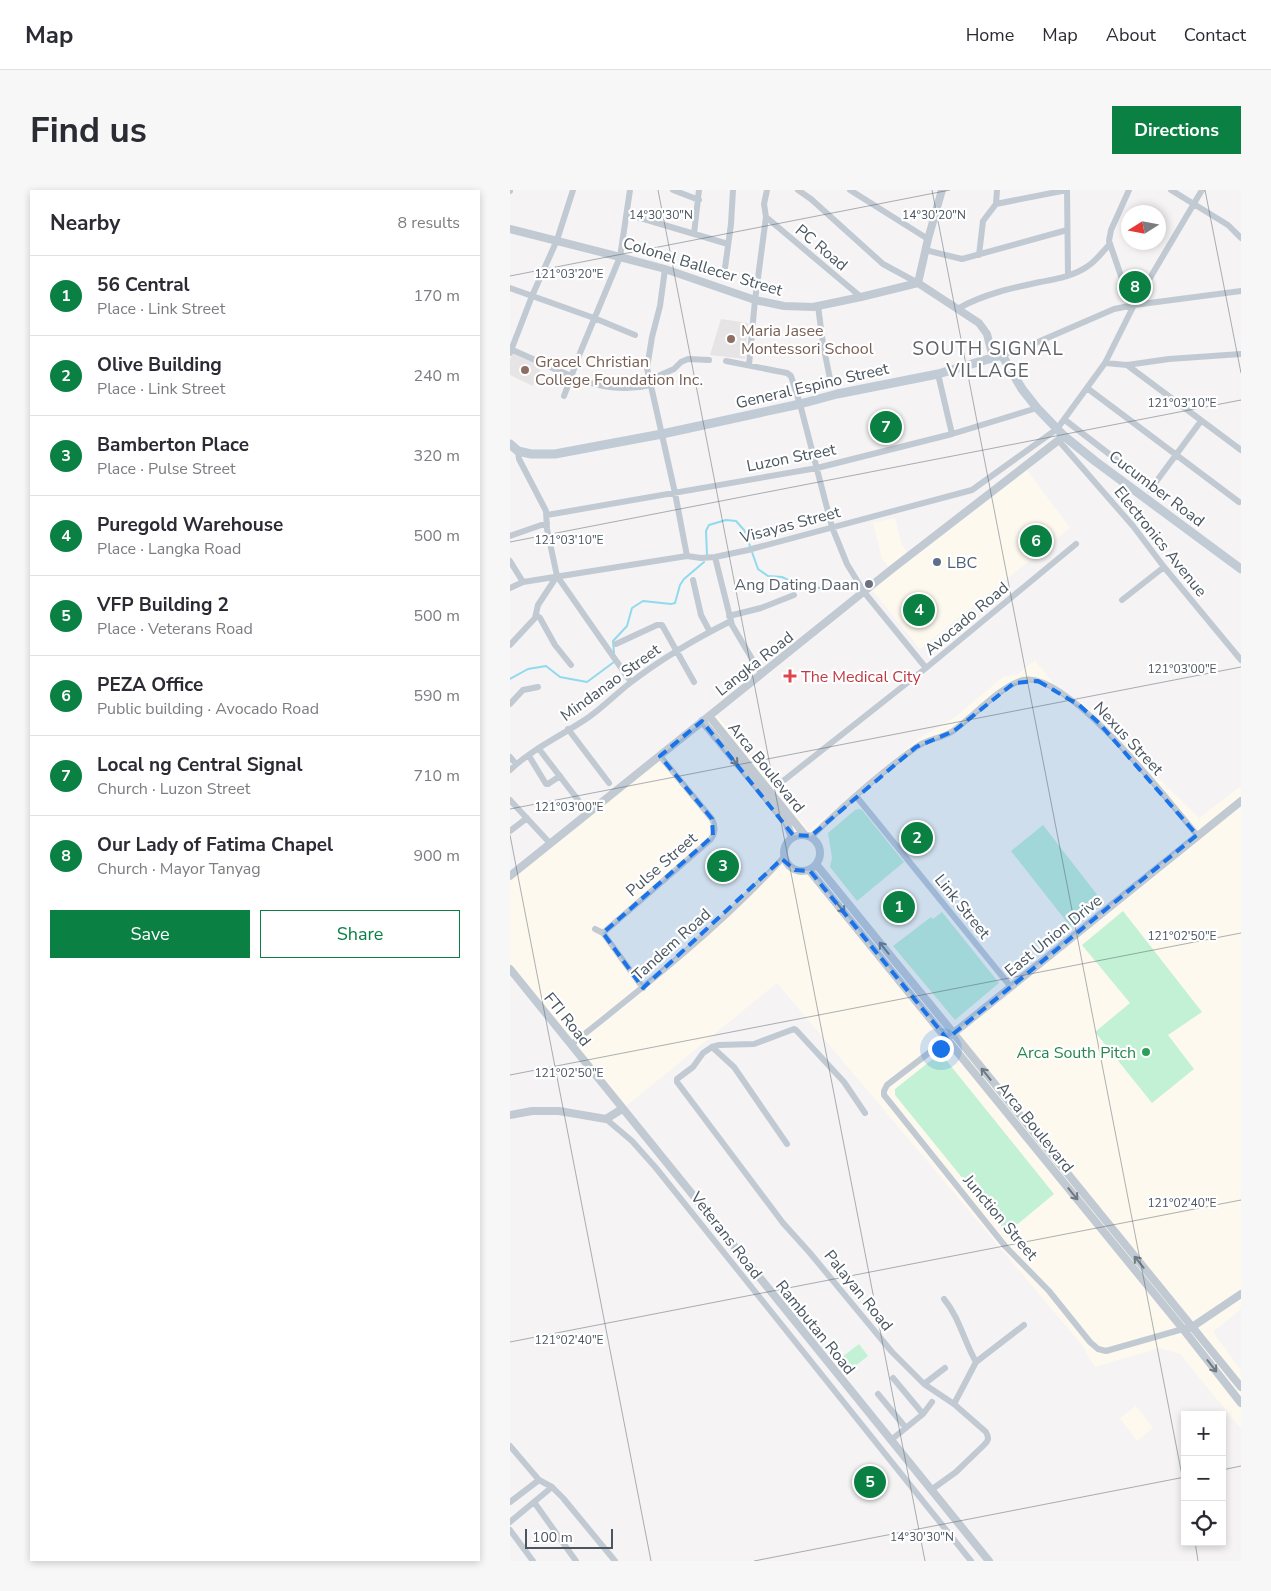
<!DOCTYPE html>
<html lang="en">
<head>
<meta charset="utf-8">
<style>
  body { margin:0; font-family:"Nunito Sans",sans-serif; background:#f7f7f7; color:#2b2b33 }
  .controls { position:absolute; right:15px; bottom:15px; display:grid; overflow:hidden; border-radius:0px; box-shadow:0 2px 8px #0003 }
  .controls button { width:45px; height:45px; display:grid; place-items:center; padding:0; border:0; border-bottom:1px solid #e1e1e2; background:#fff; color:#2b2b33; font:25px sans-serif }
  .compass { position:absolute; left:611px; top:15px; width:45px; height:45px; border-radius:50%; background:#fff; box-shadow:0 2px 8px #0003; rotate:259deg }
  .scale { position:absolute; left:15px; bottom:12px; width:88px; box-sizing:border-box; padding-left:5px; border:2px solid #4a5661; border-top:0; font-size:14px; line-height:18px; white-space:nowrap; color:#4a5661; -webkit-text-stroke:4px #fff; paint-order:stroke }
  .you { position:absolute; left:430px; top:858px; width:18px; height:18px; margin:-12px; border:4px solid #fff; border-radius:50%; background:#1a73e8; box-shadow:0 0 0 8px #1a73e833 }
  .badge { display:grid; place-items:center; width:32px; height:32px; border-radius:50%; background:#0b8043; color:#fff; font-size:16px; font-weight:700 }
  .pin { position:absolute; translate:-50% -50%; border:2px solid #fff; box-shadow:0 1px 5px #0006 }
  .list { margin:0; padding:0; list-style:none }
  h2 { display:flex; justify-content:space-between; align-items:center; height:65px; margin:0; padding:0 20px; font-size:21px }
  h2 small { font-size:16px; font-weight:400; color:#7c7c81 }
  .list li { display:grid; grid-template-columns:32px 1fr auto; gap:15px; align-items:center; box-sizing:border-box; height:80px; padding:0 20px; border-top:1px solid #e1e1e2 }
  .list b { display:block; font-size:19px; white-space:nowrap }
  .list p { margin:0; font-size:16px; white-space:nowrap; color:#7c7c81 }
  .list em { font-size:16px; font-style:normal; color:#7c7c81 }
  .actions { display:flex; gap:10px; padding:15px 20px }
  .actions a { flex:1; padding:11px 0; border:1px solid #0b8043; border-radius:0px; text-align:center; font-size:18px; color:#0b8043 }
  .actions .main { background:#0b8043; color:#fff }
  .icon { flex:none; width:28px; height:28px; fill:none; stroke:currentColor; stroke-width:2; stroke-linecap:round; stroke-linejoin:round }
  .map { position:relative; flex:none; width:731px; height:1371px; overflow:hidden; border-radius:0px }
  header { display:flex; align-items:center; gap:30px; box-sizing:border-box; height:70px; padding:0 25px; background:#fff; border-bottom:1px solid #e1e1e2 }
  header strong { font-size:24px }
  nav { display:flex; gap:28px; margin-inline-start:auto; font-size:18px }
  .intro { display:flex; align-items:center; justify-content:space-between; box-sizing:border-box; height:120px; padding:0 30px }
  h1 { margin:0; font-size:35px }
  .button { padding:12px 22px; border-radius:0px; background:#0b8043; color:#fff; font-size:18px; font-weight:700 }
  main { display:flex; gap:30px; padding:0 30px }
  aside { flex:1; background:#fff; border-radius:0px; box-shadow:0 2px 8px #0003 }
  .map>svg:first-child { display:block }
</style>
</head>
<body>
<header>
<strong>Map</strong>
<nav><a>Home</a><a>Map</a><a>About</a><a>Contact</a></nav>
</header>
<div class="intro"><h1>Find us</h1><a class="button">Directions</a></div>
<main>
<aside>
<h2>Nearby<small>8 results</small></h2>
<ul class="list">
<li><span class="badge">1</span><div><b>56 Central</b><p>Place · Link Street</p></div><em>170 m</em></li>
<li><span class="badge">2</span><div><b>Olive Building</b><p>Place · Link Street</p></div><em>240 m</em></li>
<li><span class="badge">3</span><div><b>Bamberton Place</b><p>Place · Pulse Street</p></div><em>320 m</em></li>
<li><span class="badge">4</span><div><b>Puregold Warehouse</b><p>Place · Langka Road</p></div><em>500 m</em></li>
<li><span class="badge">5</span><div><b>VFP Building 2</b><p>Place · Veterans Road</p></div><em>500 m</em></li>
<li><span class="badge">6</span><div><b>PEZA Office</b><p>Public building · Avocado Road</p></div><em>590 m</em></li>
<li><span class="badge">7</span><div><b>Local ng Central Signal</b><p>Church · Luzon Street</p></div><em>710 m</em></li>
<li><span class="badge">8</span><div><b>Our Lady of Fatima Chapel</b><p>Church · Mayor Tanyag</p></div><em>900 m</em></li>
</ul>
<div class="actions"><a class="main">Save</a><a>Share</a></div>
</aside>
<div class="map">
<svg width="731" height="1371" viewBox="0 0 731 1371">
  <rect width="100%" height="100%" fill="#f5f3f3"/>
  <path fill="#fdf9ef" d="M517 280 560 338 410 459 362 400Z
    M385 328 391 353 397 362 379 377 372 369 363 333Z
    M525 470 550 502 571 512 689 628 731 596V1119L703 1142 731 1180V1239L670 1164 649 1158 585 1177 572 1155 267 793 115 917 0 775V690L206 524 299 641 408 549 445 527 493 487 508 484Z
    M626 1216 643 1238 627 1251 610 1228Z"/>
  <path fill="#e6e4e5" d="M211 129 238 133 235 169 200 165Z
    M3 162 32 176 23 196 0 185V170Z"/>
  <path fill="#c3f1d5" d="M349 619 352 620 394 672 347 711 320 677 322 668 318 643 345 620Z
    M533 635 592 711 560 736 501 661Z
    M613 721 692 822 658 845 684 879 642 913 585 842 620 813 572 755Z
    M432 722 489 793 445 830 383 756 421 727 423 729Z
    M428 865H432L544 1004 497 1043 385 905V899Z
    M349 1154 358 1166 336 1183 327 1171Z"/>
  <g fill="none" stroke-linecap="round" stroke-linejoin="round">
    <path stroke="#90daee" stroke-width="2" d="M242 362 248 379 258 386 272 387 290 396 309 398 326 396
      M197 365 196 341 199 335 216 330 226 331 234 340 240 356
      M104 463 103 451 117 436 122 418 133 411 161 414 165 413 170 395 174 389 194 372
      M0 489 18 479 36 476 50 487 77 492 104 472"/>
    <path stroke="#c1cad2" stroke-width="6" d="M163 0 189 10
      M288 0 301 9 373 74 408 93
      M340 0 418 49
      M557 0 558 84
      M619 0 601 40 599 51 621 115
      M661 0 718 35 731 48
      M0 1V0
      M486 14 557 0
      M117 24 218 54
      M256 27 351 107
      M184 44 189 0
      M415 60 452 69 557 40
      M469 65 473 31 486 14 487 0
      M215 78 221 34 223 0
      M155 79 150 116 142 147 137 178 165 303 177 366
      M0 98 84 128 125 145
      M308 116 313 154 320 189
      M449 118C474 104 502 98 530 92 546 89 564 86 578 76 586 71 593 61 600 54
      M0 159C45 177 89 208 140 195
      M0 163 22 106 47 50 63 0
      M492 165 521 155 604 119 624 115 731 101
      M216 171 277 183 281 186 290 214 322 337 337 374 354 402 416 478
      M595 173 617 175 659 169 731 164
      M239 175 245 110 256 27 254 14 257 0
      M617 175 731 260
      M428 184 442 244
      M139 190 164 179 171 172 178 169 199 170
      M577 198 729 312
      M54 206 70 163 110 67 120 0
      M555 230 642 297
      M549 251 623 336 654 377 731 470
      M8 261 9 269 36 321 37 339 47 386 121 492
      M640 300 691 231
      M37 325 307 278 442 244 527 218
      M0 346 37 333
      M205 367 222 435 248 479
      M0 371 13 392
      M183 390 191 425 200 442
      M0 398 13 392 177 366 191 368 205 367 238 360 462 300 547 239 595 173 624 115 692 0
      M612 410 654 377
      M26 425 30 428 45 455 61 475
      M219 426 251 418 284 405
      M106 454 147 435H152L184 492
      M0 455 25 428 28 415 47 386
      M0 514 13 500 28 497
      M58 539 99 593
      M29 559 75 619
      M19 566 36 594H38L50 586
      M0 567 6 574
      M0 580C23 558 53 545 79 527 93 517 106 504 120 493 151 469 185 449 221 431
      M268 595 416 478 566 354
      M346 606 501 797
      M0 610 37 650
      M0 641 17 628
      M301 647C332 617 370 583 405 558 416 549 431 549 443 541 463 527 490 496 513 490 557 479 660 613 687 645
      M85 739 93 743
      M93 743 200 650C206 643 206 637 202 629L150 566
      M93 743 133 798
      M437 849 377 895 374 901V905L495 1056 539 1101 580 1152 588 1159 596 1161 673 1139
      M62 854C135 796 210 737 274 667
      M202 857 224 877 277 954
      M355 923 334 892 286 840 284 839 244 854 209 855 202 857 193 863 183 877 167 889V892L273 1033 300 1063 382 1162 414 1194 444 1214 476 1242C479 1248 479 1250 474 1255L446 1282 421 1300
      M96 929 122 951 146 978 461 1371
      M434 1109C449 1127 454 1151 466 1172
      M383 1188 413 1224
      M414 1194 435 1178
      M368 1204 396 1238
      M444 1214 466 1172 514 1135
      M381 1250 413 1224 422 1212
      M0 1256 29 1290 42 1297 53 1308 105 1371
      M0 1312 29 1290
      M24 1312 66 1371
      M0 1332 42 1297
      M0 1340 23 1371"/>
    <path stroke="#c1cad2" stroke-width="8" d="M0 39 110 67 155 79 245 110 274 116 303 117 351 107 408 93
      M408 93 469 133 477 144 483 168
      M408 93 418 49 432 0
      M199 526 294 644
      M192 531 276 632 282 647
      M274 663a18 18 0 1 1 36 0a18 18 0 1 1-36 0Z
      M306 674 731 1197
      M299 680 673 1139 731 1213
      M0 686 382 379 554 246
      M0 779 479 1371
      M440 846 731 611
      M0 925 22 921H49L96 929 112 919
      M678 1138 682 1137 731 1104"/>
    <path stroke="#c1cbd6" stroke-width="9" d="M0 254 8 261 21 264H45L152 244 290 214 327 204 428 184 492 165 512 199 527 218 554 246 585 271 731 379"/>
  </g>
  <defs><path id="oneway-shaft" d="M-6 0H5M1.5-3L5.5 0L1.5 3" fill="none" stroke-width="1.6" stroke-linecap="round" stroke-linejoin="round" transform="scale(1.25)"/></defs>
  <g stroke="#6e7983">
    <use href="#oneway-shaft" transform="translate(223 569) rotate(50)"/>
    <use href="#oneway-shaft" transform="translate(330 717) rotate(51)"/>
    <use href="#oneway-shaft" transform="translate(374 758) rotate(-129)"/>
    <use href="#oneway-shaft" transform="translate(476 884) rotate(-129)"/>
    <use href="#oneway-shaft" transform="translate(563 1004) rotate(51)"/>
    <use href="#oneway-shaft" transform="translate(629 1072) rotate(-129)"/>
    <use href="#oneway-shaft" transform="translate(702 1176) rotate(52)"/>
  </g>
  <path fill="#1a73e8" fill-opacity="0.2" stroke="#1a73e8" stroke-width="4" stroke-dasharray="10 6" stroke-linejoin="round" d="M528 491 569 515 589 533 687 645 437 849 300 681 285 680 272 669 133 798 93 743 203 646 202 629 150 566 192 531 283 645 301 646 406 557 444 541 504 493Z"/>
  <path fill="none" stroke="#4a5661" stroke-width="1" stroke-opacity="0.45" d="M148 0 415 1371M422 0 675 1301M695 0 731 183M0 86 440 0M0 352 731 210M0 619 731 477M0 645 141 1371M0 885 731 743M0 1152 731 1010M712 1280 731 1276M685 1352 688 1371M244 1371 675 1287"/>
  <g fill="#8d6e63" stroke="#fff" stroke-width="2">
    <circle cx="221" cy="149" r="5"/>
    <circle cx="15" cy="180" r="5"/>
  </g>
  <circle fill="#5c6f8a" stroke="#fff" stroke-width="2" cx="427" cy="372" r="5"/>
  <circle fill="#6b7280" stroke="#fff" stroke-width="2" cx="359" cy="394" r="5"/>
  <path fill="#e0444e" stroke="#fff" stroke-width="2" d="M277.5 478.5h5v5h5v5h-5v5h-5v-5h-5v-5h5z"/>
  <circle fill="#2e9e5b" stroke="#fff" stroke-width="2" cx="636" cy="862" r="5"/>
  <g text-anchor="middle" stroke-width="4.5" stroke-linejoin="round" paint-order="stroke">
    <g font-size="16" fill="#4a5661" stroke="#fff">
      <text transform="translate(312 57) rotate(40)" y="6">PC Road</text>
      <text transform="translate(193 76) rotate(17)" y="6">Colonel Ballecer Street</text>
      <text transform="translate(302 195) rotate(-13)" y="6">General Espino Street</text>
      <text transform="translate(281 267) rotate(-11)" y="6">Luzon Street</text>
      <text transform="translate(647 298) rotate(37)" y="6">Cucumber Road</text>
      <text transform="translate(280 334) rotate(-15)" y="6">Visayas Street</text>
      <text transform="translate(651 351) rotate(51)" y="6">Electronics Avenue</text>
      <text transform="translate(456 428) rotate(-40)" y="6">Avocado Road</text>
      <text transform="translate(244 473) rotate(-38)" y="6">Langka Road</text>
      <text transform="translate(100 492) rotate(-36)" y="6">Mindanao Street</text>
      <text transform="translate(619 548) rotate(47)" y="6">Nexus Street</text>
      <text transform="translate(257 577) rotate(51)" y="6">Arca Boulevard</text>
      <text transform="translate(151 674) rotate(-41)" y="6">Pulse Street</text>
      <text transform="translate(453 716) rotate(51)" y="6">Link Street</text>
      <text transform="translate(543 745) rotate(-39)" y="6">East Union Drive</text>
      <text transform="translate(161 754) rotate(-42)" y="6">Tandem Road</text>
      <text transform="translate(58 829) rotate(51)" y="6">FTI Road</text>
      <text transform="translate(526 937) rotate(51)" y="6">Arca Boulevard</text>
      <text transform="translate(491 1027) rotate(50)" y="6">Junction Street</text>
      <text transform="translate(217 1045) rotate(52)" y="6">Veterans Road</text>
      <text transform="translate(349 1100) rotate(51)" y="6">Palayan Road</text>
      <text transform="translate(306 1137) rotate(51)" y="6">Rambutan Road</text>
    </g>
    <g font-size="16" fill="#785e54" stroke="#fff" text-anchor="start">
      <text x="231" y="146">Maria Jasee<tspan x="231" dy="18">Montessori School</tspan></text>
      <text x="25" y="177">Gracel Christian<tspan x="25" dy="18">College Foundation Inc.</tspan></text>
    </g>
    <g font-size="16" fill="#4e5e75" stroke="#fff" text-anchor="start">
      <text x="437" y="378">LBC</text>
    </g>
    <g font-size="16" fill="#5b616d" stroke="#fff" text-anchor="end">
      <text x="349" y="400">Ang Dating Daan</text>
    </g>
    <g font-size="16" fill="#be3a42" stroke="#fff" text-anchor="start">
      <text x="291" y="492">The Medical City</text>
    </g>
    <g font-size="16" fill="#27864d" stroke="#fff" text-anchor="end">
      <text x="626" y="868">Arca South Pitch</text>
    </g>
    <g font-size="19" letter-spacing="1" fill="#5f6368" stroke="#fff">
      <text x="478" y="165">SOUTH SIGNAL<tspan x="478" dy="22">VILLAGE</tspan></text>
    </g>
  </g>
  <g font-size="12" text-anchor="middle" fill="#4a5661" stroke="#fff" stroke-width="4.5" stroke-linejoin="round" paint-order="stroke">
    <text x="151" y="29">14°30'30"N</text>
    <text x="424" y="29">14°30'20"N</text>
    <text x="59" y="88">121°03'20"E</text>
    <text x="672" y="217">121°03'10"E</text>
    <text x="59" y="354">121°03'10"E</text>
    <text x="672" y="483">121°03'00"E</text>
    <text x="59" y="621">121°03'00"E</text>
    <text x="672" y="750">121°02'50"E</text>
    <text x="59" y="887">121°02'50"E</text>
    <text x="672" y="1017">121°02'40"E</text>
    <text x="59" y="1154">121°02'40"E</text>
    <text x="412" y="1351">14°30'30"N</text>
  </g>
</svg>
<div class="controls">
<button>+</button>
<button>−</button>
<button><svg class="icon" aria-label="locate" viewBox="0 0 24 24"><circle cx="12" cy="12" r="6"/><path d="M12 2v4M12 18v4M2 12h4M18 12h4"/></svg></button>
</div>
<svg class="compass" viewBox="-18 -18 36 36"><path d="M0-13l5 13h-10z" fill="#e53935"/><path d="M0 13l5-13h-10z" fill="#7c7c81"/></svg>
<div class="scale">100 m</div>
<div class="you"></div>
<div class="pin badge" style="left:389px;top:717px">1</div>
<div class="pin badge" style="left:407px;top:648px">2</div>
<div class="pin badge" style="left:213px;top:676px">3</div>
<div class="pin badge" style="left:409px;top:420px">4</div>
<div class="pin badge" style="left:360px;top:1292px">5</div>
<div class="pin badge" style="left:526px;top:351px">6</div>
<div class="pin badge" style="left:376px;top:237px">7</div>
<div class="pin badge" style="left:625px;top:97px">8</div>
</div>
</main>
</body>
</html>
